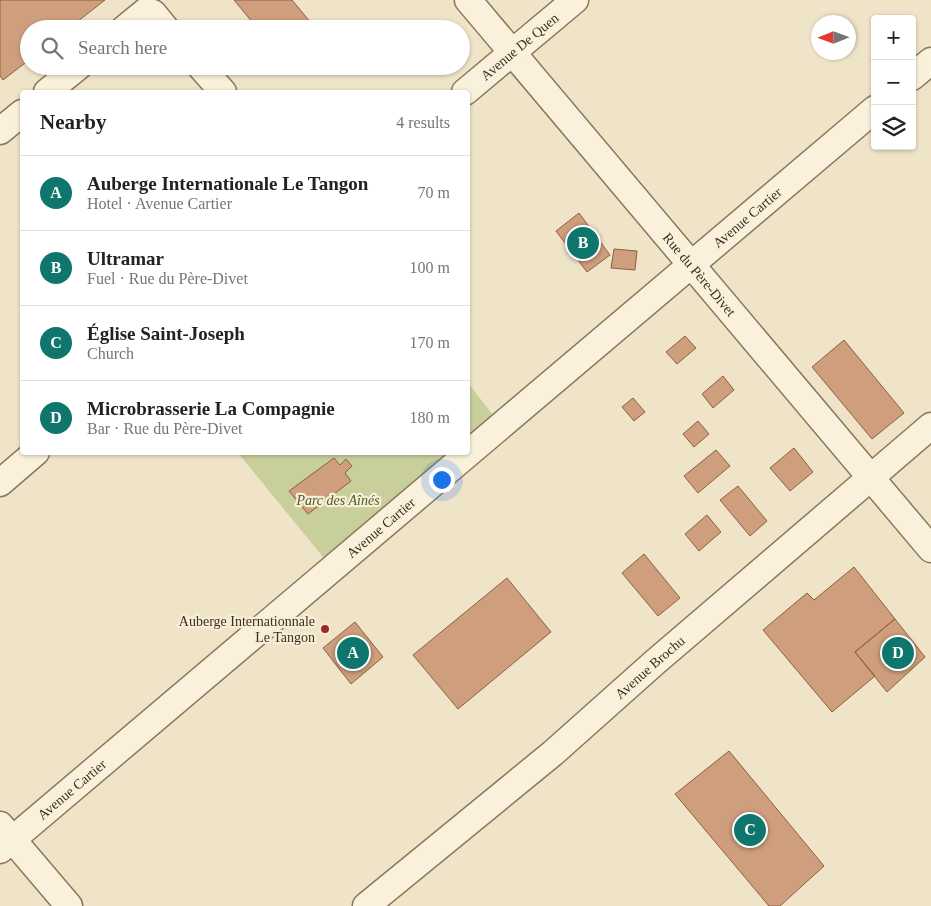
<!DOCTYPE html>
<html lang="en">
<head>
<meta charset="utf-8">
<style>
  body { margin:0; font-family:Georgia,serif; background:#f2f2f2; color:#222 }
  .controls { position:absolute; right:15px; top:15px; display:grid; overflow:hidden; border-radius:5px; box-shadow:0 1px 4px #0004 }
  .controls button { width:45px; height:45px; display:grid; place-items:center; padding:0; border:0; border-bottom:1px solid #e0e0e0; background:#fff; color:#222; font:25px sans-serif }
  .compass { position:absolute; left:811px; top:15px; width:45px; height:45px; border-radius:50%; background:#fff; box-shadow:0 1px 4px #0004; rotate:269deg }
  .you { position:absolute; left:441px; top:479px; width:18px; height:18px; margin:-12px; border:4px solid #fff; border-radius:50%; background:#1a73e8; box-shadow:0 0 0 8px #1a73e833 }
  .badge { display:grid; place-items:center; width:32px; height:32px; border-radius:50%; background:#0f766e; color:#fff; font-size:16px; font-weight:700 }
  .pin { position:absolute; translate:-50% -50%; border:2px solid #fff; box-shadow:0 1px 5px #0006 }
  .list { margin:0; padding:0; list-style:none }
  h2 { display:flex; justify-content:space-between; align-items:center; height:65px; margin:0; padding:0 20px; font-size:21px }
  h2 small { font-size:16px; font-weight:400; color:#767676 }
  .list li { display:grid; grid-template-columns:32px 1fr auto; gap:15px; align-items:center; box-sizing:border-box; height:75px; padding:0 20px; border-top:1px solid #e0e0e0 }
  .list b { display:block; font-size:19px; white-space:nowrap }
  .list p { margin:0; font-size:16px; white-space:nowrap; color:#767676 }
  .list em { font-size:16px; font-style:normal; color:#767676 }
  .icon { flex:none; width:28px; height:28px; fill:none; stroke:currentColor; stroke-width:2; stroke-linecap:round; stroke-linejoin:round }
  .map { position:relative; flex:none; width:931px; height:906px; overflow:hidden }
  .search { position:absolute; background:#fff; box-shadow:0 1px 4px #0004; left:20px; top:20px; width:450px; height:55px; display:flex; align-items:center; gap:12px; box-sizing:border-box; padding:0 18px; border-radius:28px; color:#767676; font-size:19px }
  .panel { position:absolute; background:#fff; box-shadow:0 1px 4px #0004; left:20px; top:90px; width:450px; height:365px; border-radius:5px }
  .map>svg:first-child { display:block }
</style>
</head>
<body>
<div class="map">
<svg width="931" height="906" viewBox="0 0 931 906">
  <rect width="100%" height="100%" fill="#f0e4c8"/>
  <path fill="#c9cf9b" d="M468 383 500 424 468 452Z
    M238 453H467L332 568Z"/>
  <path fill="#cf9f7d" stroke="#8d5f41" d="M0 0H105L68 29H29V60L3 80 0 76Z
    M234 0H292L316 29H258Z
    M579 213 610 255 587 272 556 231Z
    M614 249 637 251 635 270 611 268Z
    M685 336 696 348 677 364 666 352Z
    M844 340 904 413 872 439 812 367Z
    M723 376 734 390 713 408 702 394Z
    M633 398 645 412 634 421 622 407Z
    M698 421 709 434 694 447 683 434Z
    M794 448 813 472 790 491 770 468Z
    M716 450 730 466 698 493 684 476Z
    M334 458 340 465 346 459 352 466 345 473 351 481 308 514 289 491Z
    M738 486 767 521 750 536 720 500Z
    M707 515 721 532 699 551 685 534Z
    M644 554 680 598 658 616 622 573Z
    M854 567 895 619 855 652 875 676 832 712 763 630 807 593 814 600Z
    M507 578 551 632 458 709 413 655Z
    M895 619 925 657 887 692 855 652Z
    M355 622 383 657 351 684 323 648Z
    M729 751 824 866 780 906H769L675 794Z"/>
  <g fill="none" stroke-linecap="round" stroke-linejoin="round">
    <g stroke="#8d765c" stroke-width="29">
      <g id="minor">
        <path id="s1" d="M468 0 931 549"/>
        <path d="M124 29 146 11 153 13 166 29"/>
        <path d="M200 66 223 92"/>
        <path d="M912 77 931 61"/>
        <path d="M47 92 79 66"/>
        <path id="s2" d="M465 92 575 0"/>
        <path d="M0 131 22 113"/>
        <path d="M0 483 36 452"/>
        <path d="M0 825 69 906"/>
        <path id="s3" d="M0 850 875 109"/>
        <path id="s4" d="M366 906 553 753 654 663 931 426"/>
      </g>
    </g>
    <use href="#minor" stroke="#faf1dc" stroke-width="26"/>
  </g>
  <circle fill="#9e2a2b" stroke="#f7eed8" stroke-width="2" cx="325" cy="629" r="5"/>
  <g text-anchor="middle" stroke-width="4.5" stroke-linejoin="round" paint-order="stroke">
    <g font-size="14" fill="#3d2e20" stroke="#f7eed8">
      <text dy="5" stroke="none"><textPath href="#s2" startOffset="71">Avenue De Quen</textPath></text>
      <text dy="5" stroke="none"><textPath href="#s3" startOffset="979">Avenue Cartier</textPath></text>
      <text dy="5" stroke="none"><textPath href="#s1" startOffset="359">Rue du Père-Divet</textPath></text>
      <text dy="5" stroke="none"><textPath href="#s3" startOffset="499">Avenue Cartier</textPath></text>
      <text dy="5" stroke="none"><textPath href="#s4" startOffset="371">Avenue Brochu</textPath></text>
      <text dy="5" stroke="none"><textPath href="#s3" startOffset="94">Avenue Cartier</textPath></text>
    </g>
    <g font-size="14" font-style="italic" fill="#4d5a26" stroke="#f7eed8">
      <text x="338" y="505">Parc des Aînés</text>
    </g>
    <g font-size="14" fill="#3d2e20" stroke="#f7eed8" text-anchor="end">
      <text x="315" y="626">Auberge Internationnale<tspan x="315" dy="16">Le Tangon</tspan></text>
    </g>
  </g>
</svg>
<div class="controls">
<button>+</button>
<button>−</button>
<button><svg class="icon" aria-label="layers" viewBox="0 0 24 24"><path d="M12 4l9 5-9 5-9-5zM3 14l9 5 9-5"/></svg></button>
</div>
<svg class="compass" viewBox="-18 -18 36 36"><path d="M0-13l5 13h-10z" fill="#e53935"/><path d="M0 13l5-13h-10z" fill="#767676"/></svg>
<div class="you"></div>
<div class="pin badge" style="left:353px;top:653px">A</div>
<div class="pin badge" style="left:583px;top:243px">B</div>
<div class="pin badge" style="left:750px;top:830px">C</div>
<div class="pin badge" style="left:898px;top:653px">D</div>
<div class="search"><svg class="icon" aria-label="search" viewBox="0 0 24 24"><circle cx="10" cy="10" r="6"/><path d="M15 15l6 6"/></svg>Search here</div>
<section class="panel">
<h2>Nearby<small>4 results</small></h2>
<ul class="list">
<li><span class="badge">A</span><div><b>Auberge Internationale Le Tangon</b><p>Hotel · Avenue Cartier</p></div><em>70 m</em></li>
<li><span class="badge">B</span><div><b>Ultramar</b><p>Fuel · Rue du Père-Divet</p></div><em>100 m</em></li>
<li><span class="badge">C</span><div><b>Église Saint-Joseph</b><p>Church</p></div><em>170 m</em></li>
<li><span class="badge">D</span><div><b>Microbrasserie La Compagnie</b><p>Bar · Rue du Père-Divet</p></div><em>180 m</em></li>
</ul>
</section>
</div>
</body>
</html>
